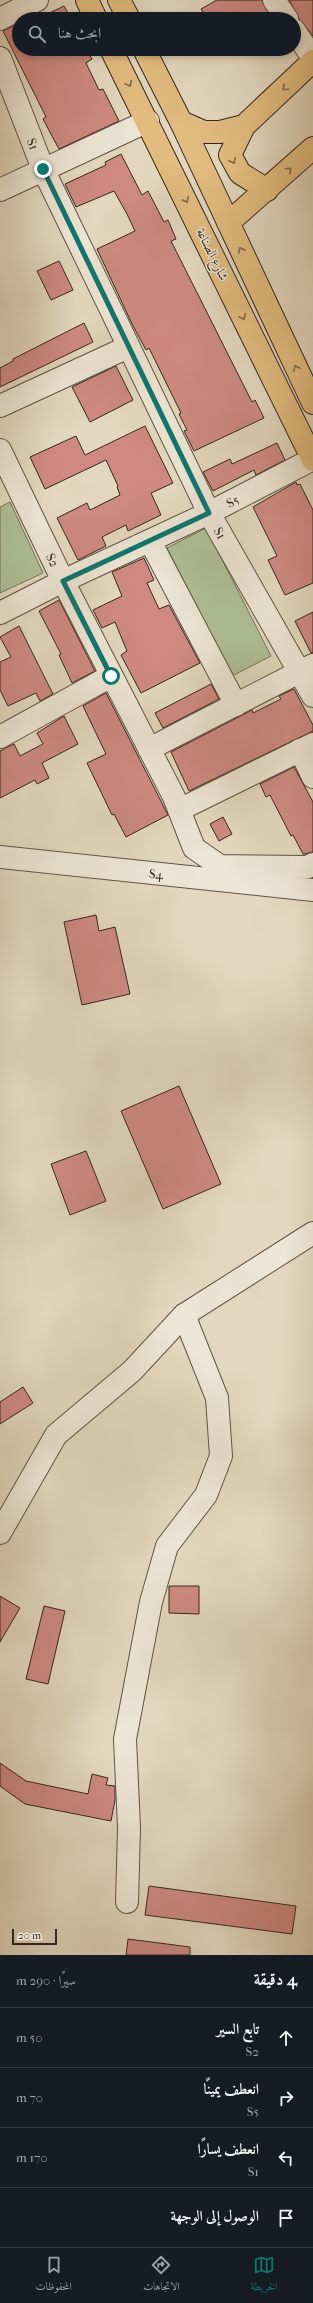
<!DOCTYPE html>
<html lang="ar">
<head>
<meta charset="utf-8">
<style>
  body { margin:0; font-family:"IM FELL French Canon",Amiri,serif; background:#20242c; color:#f1f3f6; direction:rtl }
  .scale { position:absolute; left:12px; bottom:10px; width:45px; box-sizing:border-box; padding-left:4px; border:2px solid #34261e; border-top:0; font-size:11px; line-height:14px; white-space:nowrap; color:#34261e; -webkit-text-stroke:3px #ede6d5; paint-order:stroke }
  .stop { position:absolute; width:12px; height:12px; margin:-9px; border:3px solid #0f766e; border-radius:50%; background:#fff }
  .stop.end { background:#0f766e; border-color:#fff; box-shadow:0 1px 4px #0008 }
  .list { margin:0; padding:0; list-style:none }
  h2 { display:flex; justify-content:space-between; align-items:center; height:52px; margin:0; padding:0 16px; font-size:17px }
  h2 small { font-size:13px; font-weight:400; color:#9ea1a6 }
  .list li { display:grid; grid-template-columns:26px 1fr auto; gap:12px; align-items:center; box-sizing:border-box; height:60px; padding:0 16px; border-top:1px solid #363941 }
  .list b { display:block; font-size:15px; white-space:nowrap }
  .list p { margin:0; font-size:13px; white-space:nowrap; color:#9ea1a6 }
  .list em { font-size:13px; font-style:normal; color:#9ea1a6 }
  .icon { flex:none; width:22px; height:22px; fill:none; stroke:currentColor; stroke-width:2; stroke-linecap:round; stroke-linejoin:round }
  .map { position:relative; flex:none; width:313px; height:1955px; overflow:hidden; direction:ltr }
  .search { position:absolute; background:#171b24; box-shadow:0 2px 6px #0003; left:12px; right:12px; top:12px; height:44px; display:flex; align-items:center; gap:10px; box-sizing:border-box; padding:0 14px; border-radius:22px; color:#9ea1a6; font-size:15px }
  .sheet { height:292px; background:#171b24 }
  nav { display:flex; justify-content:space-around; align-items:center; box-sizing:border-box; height:56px; border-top:1px solid #363941; background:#171b24; font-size:11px; color:#9ea1a6 }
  nav a { display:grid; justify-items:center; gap:2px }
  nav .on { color:#0f766e }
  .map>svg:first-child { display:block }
</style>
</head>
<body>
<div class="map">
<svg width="313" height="1955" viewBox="0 0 313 1955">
  <rect width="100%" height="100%" fill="#e3d8bf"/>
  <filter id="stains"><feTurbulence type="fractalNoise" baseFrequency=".005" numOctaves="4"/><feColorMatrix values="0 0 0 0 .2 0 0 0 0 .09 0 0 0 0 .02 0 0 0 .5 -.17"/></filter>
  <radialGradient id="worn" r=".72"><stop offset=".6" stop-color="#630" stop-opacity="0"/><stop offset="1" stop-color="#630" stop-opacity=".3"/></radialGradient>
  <path fill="#afc096" stroke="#72735a" d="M10 502 43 573 0 593V507Z
    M206 528 271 656 232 676 167 548Z"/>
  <path fill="#ce8a82" stroke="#34261e" d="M217 0H262L272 19H207L201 9Z
    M289 0H313V36L299 19Z
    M64 6 71 19H37Z
    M19 23V49H86L92 59 86 63 99 90 103 89 119 121 59 149 43 119 46 117 3 31Z
    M121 154 142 195 148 191 164 222 168 220 176 239 171 241 252 402 255 400 264 418 194 451 184 431 187 430 179 414 181 413 149 348 146 350 132 324 97 249 135 231 127 214 114 191 76 207 65 184 106 165 105 162Z
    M59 261 73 290 51 300 37 271Z
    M84 323 93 342 0 387V368L13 361V359Z
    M116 366 133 400 90 422 72 387Z
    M145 426 173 483 151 493 161 515 128 531 126 525 102 537 106 546 78 560 57 518 87 503 90 510 120 495 117 487 118 486 106 460 45 489 30 457 76 436 85 455Z
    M277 443 285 460 256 475 254 470 213 491 203 472 230 459 232 464Z
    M296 482 297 485 300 484 313 510V583L285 595 268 560 277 556 253 507Z
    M144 558 154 580 147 583 159 609 169 605 200 663 141 693 121 655 127 651 115 622 102 628 93 610 122 596 112 572Z
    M59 600 95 671 72 683 59 655 61 654 39 611Z
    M313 612V653H311L295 621Z
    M19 626 53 694 40 701 36 693 8 706 0 690V662L11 657 0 637Z
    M211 684 219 699 163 728 155 713Z
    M294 689 313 725V731L189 791 171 752 252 710 253 713 281 699 279 696Z
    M106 693 168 815 126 837 114 814 112 815 87 763 106 754 83 706Z
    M64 716 78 744 42 763 49 778 37 784 35 780 0 798V751L14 744 20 756 43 744 37 733Z
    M294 767 313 802V852L305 854H303L293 835 291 836 270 795 266 797 260 784Z
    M223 817 232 834 219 841 210 824Z
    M96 915 99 931 115 927 130 994 82 1005 64 922Z
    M179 1086 221 1184 163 1209 121 1111Z
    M86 1151 106 1201 70 1215 51 1164Z
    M23 1387 33 1403 0 1424V1402Z
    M169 1586H199V1614L169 1613Z
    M0 1596 20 1608 0 1642Z
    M44 1606 65 1611 48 1684 26 1679Z
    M0 1763 26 1781 88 1794 92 1774 108 1778 106 1785 115 1786V1800L111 1821 25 1804 0 1786Z
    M149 1886 296 1906 292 1934 145 1915Z
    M128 1939 190 1947V1955H126Z"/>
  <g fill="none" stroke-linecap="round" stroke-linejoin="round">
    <g stroke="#605246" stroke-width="24">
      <g id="minor">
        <path d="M274 0 287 19"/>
        <path d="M0 19 37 0"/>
        <path d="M294 30 313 58"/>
        <path id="s1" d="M0 58 43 169 209 513 313 696"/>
        <path d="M0 190 148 121"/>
        <path d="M0 406 128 347"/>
        <path id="s2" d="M0 450 63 581 174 797 194 848 220 866 308 867 313 864"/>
        <path d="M150 541 236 705"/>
        <path id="s3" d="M0 613 63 581 209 513 313 459"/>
        <path d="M0 737 111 676"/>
        <path d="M149 749 313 665"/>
        <path d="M300 750 313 777"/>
        <path d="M179 810 313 744"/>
        <path id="s4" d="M0 857 313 890"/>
        <path d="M0 1533 56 1435 132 1371 184 1315 313 1233"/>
        <path d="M127 1902 129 1828 125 1739 151 1602 167 1546 206 1495 221 1456 217 1398 184 1315"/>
      </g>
    </g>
    <g stroke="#34261e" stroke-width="24">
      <path id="major" d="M87 0 96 19
        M119 0 129 19
        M111 49 313 460
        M144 49 181 122 313 403
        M181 122 204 132H220L244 126 313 61
        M244 126 230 155 240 173 267 190
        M228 223 313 148"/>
    </g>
    <use href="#minor" stroke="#ede6d5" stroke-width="22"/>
    <use href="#major" stroke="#e2bc80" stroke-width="22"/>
  </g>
  <defs><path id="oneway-chevron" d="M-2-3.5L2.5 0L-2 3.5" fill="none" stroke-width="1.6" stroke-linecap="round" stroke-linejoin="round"/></defs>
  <g stroke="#826a4a">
    <use href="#oneway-chevron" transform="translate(129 84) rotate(63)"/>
    <use href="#oneway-chevron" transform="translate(285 88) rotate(137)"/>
    <use href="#oneway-chevron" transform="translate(233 161) rotate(63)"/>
    <use href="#oneway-chevron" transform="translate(289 170) rotate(-42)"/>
    <use href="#oneway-chevron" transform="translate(186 200) rotate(64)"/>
    <use href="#oneway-chevron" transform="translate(241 250) rotate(-115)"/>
    <use href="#oneway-chevron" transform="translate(243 317) rotate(64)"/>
    <use href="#oneway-chevron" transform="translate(296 368) rotate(-115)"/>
  </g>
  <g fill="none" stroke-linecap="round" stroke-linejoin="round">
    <path stroke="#0f766e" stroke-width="5" d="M43 169 209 513 63 581 111 676"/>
  </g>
  <g text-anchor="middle" stroke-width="3" stroke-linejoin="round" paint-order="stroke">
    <g font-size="13" fill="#34261e" stroke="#ede6d5">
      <text dy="5" stroke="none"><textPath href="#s1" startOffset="92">S1</textPath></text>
      <text transform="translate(213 254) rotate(64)" y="5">شارع الصناعة</text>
      <text dy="5" stroke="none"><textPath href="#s3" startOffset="258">S5</textPath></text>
      <text dy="5" stroke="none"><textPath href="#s1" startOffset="524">S1</textPath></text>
      <text dy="5" stroke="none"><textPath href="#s2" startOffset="122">S2</textPath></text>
      <text dy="5" stroke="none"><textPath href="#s4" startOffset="157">S4</textPath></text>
    </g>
  </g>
  <rect width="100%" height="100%" filter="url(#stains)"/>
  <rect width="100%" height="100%" fill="url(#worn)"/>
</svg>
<div class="scale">20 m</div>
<div class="stop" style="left:111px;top:676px"></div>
<div class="stop end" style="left:43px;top:169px"></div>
<div class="search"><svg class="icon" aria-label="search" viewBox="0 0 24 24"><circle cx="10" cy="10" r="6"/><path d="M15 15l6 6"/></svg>ابحث هنا</div>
</div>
<section class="sheet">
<h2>4 دقيقة<small>سيرًا · 290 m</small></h2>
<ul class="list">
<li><svg class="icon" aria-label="ahead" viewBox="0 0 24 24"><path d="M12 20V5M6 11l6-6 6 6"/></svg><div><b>تابع السير</b><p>S2</p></div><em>50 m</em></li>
<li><svg class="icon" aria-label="right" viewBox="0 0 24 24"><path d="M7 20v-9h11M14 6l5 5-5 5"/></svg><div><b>انعطف يمينًا</b><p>S5</p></div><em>70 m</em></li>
<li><svg class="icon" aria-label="left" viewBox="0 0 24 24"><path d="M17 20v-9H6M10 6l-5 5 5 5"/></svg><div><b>انعطف يسارًا</b><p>S1</p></div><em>170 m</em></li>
<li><svg class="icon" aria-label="arrive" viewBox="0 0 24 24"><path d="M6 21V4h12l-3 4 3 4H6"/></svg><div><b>الوصول إلى الوجهة</b></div></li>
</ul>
</section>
<nav>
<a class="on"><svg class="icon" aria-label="map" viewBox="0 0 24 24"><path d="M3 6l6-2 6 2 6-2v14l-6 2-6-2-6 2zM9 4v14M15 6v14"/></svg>الخريطة</a>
<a><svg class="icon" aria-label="directions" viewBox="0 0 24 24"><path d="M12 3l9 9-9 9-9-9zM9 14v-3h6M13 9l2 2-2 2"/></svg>الاتجاهات</a>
<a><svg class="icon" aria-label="saved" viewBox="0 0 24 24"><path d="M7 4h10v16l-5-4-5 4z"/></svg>المحفوظات</a>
</nav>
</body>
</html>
